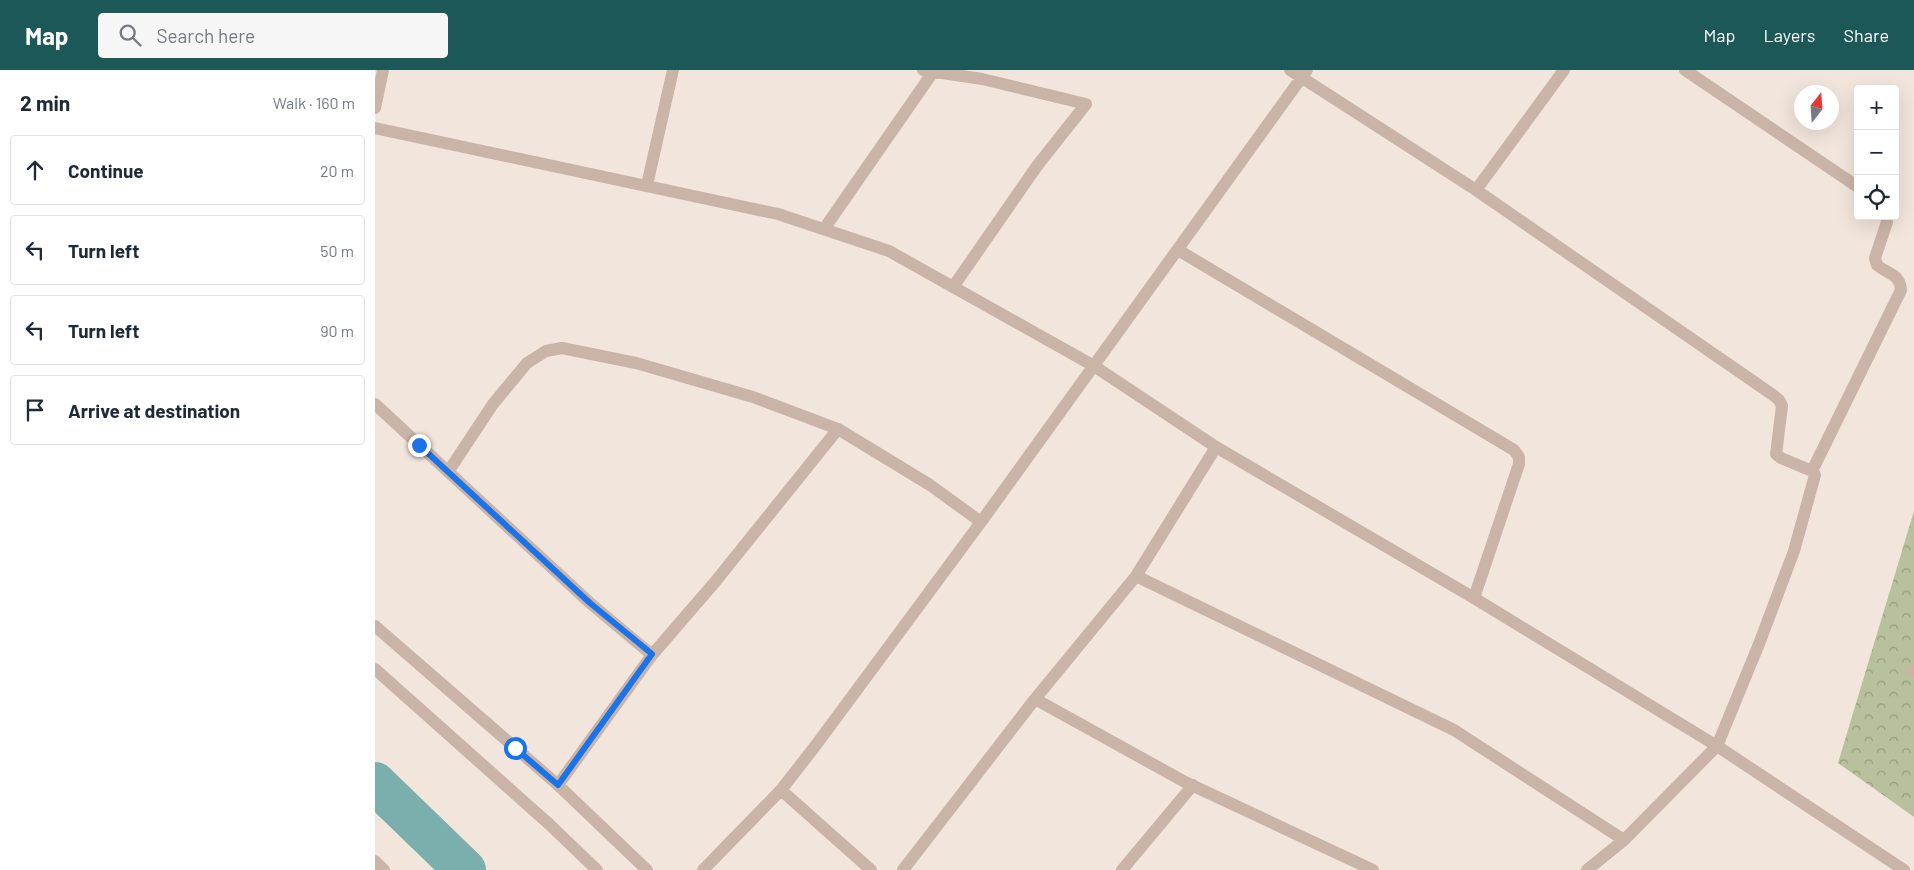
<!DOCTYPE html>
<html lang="en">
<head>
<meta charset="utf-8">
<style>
  body { margin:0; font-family:Barlow,sans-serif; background:#f6f6f7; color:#1f2937 }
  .controls { position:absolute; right:15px; top:15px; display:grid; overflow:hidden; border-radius:5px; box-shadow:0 5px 20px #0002 }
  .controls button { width:45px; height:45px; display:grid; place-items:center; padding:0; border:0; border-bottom:1px solid #e0e1e3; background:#fff; color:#1f2937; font:25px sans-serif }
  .compass { position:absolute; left:1419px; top:15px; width:45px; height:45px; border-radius:50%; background:#fff; box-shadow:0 5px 20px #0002; rotate:17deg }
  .stop { position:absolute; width:15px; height:15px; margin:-11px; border:4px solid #1a73e8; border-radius:50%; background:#fff }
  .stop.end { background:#1a73e8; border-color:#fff; box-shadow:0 1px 5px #0008 }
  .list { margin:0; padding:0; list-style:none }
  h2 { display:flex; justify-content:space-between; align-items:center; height:65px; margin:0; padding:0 20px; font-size:21px }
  h2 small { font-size:16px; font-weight:400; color:#747a83 }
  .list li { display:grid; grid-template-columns:32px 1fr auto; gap:15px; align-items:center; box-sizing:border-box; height:70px; margin:0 10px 10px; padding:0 10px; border:1px solid #e0e1e3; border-radius:5px }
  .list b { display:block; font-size:19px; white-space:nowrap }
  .list em { font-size:16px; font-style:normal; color:#747a83 }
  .icon { flex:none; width:28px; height:28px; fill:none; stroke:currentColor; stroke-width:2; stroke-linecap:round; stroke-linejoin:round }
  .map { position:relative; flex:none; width:1539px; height:800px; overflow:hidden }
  header { display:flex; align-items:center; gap:30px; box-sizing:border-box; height:70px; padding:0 25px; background:#1d5858; color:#fff }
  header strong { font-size:24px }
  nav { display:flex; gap:28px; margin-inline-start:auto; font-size:18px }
  .search { width:350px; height:45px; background:#f6f6f7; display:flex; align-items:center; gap:12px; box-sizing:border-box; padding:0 18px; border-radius:5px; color:#747a83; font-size:19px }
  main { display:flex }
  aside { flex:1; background:#fff }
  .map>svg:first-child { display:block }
</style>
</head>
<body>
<header>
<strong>Map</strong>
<div class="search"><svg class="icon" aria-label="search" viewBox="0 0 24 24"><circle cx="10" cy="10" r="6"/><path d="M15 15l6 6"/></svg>Search here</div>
<nav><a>Map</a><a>Layers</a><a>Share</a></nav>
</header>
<main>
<aside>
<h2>2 min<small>Walk · 160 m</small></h2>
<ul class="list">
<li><svg class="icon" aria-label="ahead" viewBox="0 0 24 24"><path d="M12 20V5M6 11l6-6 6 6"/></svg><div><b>Continue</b></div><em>20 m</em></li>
<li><svg class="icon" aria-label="left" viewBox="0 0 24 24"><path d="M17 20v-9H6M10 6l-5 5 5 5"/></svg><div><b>Turn left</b></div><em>50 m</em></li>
<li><svg class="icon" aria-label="left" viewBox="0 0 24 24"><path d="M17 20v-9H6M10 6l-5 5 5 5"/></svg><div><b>Turn left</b></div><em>90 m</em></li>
<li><svg class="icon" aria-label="arrive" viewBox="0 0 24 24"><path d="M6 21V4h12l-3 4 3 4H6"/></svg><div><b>Arrive at destination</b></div></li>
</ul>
</aside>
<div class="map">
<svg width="1539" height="800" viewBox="0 0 1539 800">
  <defs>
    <pattern id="forest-crowns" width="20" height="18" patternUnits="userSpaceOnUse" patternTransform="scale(1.25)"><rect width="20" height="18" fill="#b7c19b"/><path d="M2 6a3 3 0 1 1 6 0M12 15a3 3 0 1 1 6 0" fill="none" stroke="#969d7e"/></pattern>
  </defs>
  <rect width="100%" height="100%" fill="#f2e5db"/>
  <path fill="url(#forest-crowns)" d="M1539 441V747L1463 693Z"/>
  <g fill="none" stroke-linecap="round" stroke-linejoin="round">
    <path stroke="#7aafad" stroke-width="42" d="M0 713 90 800"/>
    <path stroke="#cab4a7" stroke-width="12" d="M548 0 607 9 711 34 662 96 578 217
      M915 0 1101 120 1398 325 1404 330 1407 336 1401 384 1406 388 1437 401 1440 405 1419 481 1384 574 1342 676 1249 770 1212 800
      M1310 0 1483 117
      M272 115 298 0
      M1101 120 1189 0
      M449 159 558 2
      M803 180 1139 380 1144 387V394L1099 528
      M0 334 215 533 277 585
      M1437 401 1526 220C1525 204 1514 205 1502 195L1500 188 1512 152 1511 146
      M73 402 118 334 152 293 171 281 187 278 261 293 378 327 463 359 555 415 606 452
      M761 506 1079 660 1249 770
      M1536 601 1539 602
      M660 629 810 712 998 800
      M183 715 277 585 340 512 463 359
      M406 720 496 800
      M0 791 9 800
      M328 800 406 720 441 675 606 452 932 0
      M528 800 660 629 761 506 841 377
      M747 800 818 715"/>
    <path stroke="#cab4a7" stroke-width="12" d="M0 38 8 0
      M0 58 403 144 514 181 719 296 841 377 1099 528 1342 676 1529 800
      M0 556 183 715 272 800
      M0 599 174 754 222 800"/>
  </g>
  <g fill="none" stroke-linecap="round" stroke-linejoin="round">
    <path stroke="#1a73e8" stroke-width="6" d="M44 375 215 533 277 584 183 715 140 678"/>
  </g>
</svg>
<div class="controls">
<button>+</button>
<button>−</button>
<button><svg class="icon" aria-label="locate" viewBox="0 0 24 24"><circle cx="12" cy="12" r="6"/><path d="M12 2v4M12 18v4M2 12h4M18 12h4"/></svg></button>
</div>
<svg class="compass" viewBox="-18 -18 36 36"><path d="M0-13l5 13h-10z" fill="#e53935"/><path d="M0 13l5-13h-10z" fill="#747a83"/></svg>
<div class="stop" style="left:140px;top:678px"></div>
<div class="stop end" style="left:44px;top:375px"></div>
</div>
</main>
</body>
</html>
